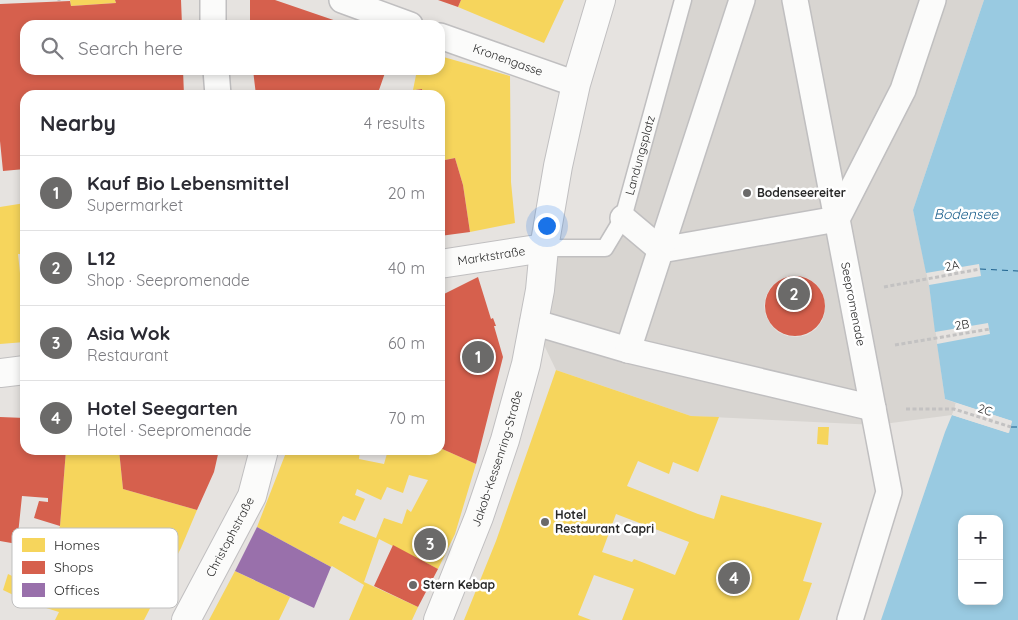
<!DOCTYPE html>
<html lang="en">
<head>
<meta charset="utf-8">
<style>
  body { margin:0; font-family:Quicksand,sans-serif; background:#f7f7f7; color:#2b2b33 }
  .controls { position:absolute; right:15px; bottom:15px; display:grid; overflow:hidden; border-radius:10px; box-shadow:0 2px 8px #0003 }
  .controls button { width:45px; height:45px; display:grid; place-items:center; padding:0; border:0; border-bottom:1px solid #e1e1e2; background:#fff; color:#2b2b33; font:25px sans-serif }
  .you { position:absolute; left:546px; top:225px; width:18px; height:18px; margin:-12px; border:4px solid #fff; border-radius:50%; background:#1a73e8; box-shadow:0 0 0 8px #1a73e833 }
  .badge { display:grid; place-items:center; width:32px; height:32px; border-radius:50%; background:#6b6a69; color:#fff; font-size:16px; font-weight:700 }
  .pin { position:absolute; translate:-50% -50%; border:2px solid #fff; box-shadow:0 1px 5px #0006 }
  .list { margin:0; padding:0; list-style:none }
  h2 { display:flex; justify-content:space-between; align-items:center; height:65px; margin:0; padding:0 20px; font-size:21px }
  h2 small { font-size:16px; font-weight:400; color:#7c7c81 }
  .list li { display:grid; grid-template-columns:32px 1fr auto; gap:15px; align-items:center; box-sizing:border-box; height:75px; padding:0 20px; border-top:1px solid #e1e1e2 }
  .list b { display:block; font-size:19px; white-space:nowrap }
  .list p { margin:0; font-size:16px; white-space:nowrap; color:#7c7c81 }
  .list em { font-size:16px; font-style:normal; color:#7c7c81 }
  .icon { flex:none; width:28px; height:28px; fill:none; stroke:currentColor; stroke-width:2; stroke-linecap:round; stroke-linejoin:round }
  .map { position:relative; flex:none; width:1018px; height:620px; overflow:hidden }
  .search { position:absolute; background:#fff; box-shadow:0 2px 8px #0003; left:20px; top:20px; width:425px; height:55px; display:flex; align-items:center; gap:12px; box-sizing:border-box; padding:0 18px; border-radius:15px; color:#7c7c81; font-size:19px }
  .panel { position:absolute; background:#fff; box-shadow:0 2px 8px #0003; left:20px; top:90px; width:425px; height:365px; border-radius:15px }
  .map>svg:first-child { display:block }
</style>
</head>
<body>
<div class="map">
<svg width="1018" height="620" viewBox="0 0 1018 620">
  <rect width="100%" height="100%" fill="#e6e3e0"/>
  <path fill="#d8d5d1" fill-rule="evenodd" d="M683 0H984L913 210 929 285 945 399 956 403 952 415 876 425 691 416 556 370 533 322 544 248H605ZM788 276H798L808 278 816 284 822 292 825 302V312L822 321 816 329 807 335 797 337 787 336 778 332 771 325 766 316 764 306 766 296 771 287 779 280Z"/>
  <path fill="#99cae1" fill-rule="evenodd" d="M984 0H1018V620H881L945 432 952 415 1008 433 1012 421 945 399 937 344 990 334 988 323 935 332 929 285 981 276 979 264 926 273 913 210ZM962 519H999V601H962Z"/>
  <path fill="#e6e3e0" d="M956 403 1012 421 1009 433 952 415 953 413 1007 430 1009 423 955 405Z"/>
  <path fill="#f6d55c" fill-rule="evenodd" d="M70 0H115L116 3 71 6Z
    M461 0H564L544 43 458 7Z
    M440 56 510 76 511 182 515 223 470 232 463 185 455 158 440 161V95H423L422 89 413 90 417 70H440Z
    M25 203V254H18L20 273H25V342L0 344V207Z
    M556 370 691 416 719 417 698 472 673 462 669 474 638 461 627 486 698 514 714 519 721 495 822 523 803 581 812 583 799 620H622L634 589 594 575 578 615 591 620H464L496 541ZM616 514 689 542 675 575 634 559 632 562 602 552Z
    M818 427H829L828 445 817 444Z
    M440 448 476 464 455 534 438 569 379 539 364 582 418 607 412 620H349L364 585 332 566 331 567 257 527 287 450H360L359 459 384 464 388 450H440ZM409 475 428 480 411 512 407 509 402 524 384 518 376 538 339 523 343 516 355 521 365 499 355 495 357 489 381 500 387 487 403 493Z
    M66 450H119L123 489 197 510 181 548 144 620H55L59 612 30 603 3 590 8 574 37 588 60 526Z
    M235 571 290 597 279 620H209Z"/>
  <path fill="#d6604d" d="M115 0H181L182 25H25V70H183L184 95H25V169L3 171 0 141V4L70 1 71 6 116 3Z
    M250 0H275L348 25H250Z
    M438 0H461L458 7Z
    M253 70H386L379 90 361 92 362 95H355L354 93 333 95H256Z
    M422 89 423 95H389V94Z
    M455 158 463 185 470 232 440 236V161Z
    M765 306a30 30 0 1 1 60 0a30 30 0 1 1-60 0Z
    M478 277 491 319 493 318 496 326H494L503 357 476 464 440 448V296Z
    M0 417 25 418V450H66L60 526 34 518 39 501 48 502V498L22 496 17 544 0 541Z
    M119 450H219L214 472 197 510 123 489Z
    M393 545 438 569 418 607 374 586Z"/>
  <path fill="#9970ab" d="M257 527 331 567 314 608 235 571Z"/>
  <g fill="none" stroke-linecap="round" stroke-linejoin="round">
    <path stroke="#1a5f8c" stroke-width="1" stroke-dasharray="6 5" stroke-linecap="butt" d="M980 269 1018 271
      M1011 427H1018"/>
    <g stroke="#c0bfc0" stroke-width="19">
      <g id="service">
        <path id="s1" d="M544 248H605L623 218 683 0"/>
      </g>
    </g>
    <g stroke="#c0bfc0" stroke-width="28">
      <g id="pedestrian">
        <path d="M213 0V25"/>
        <path d="M342 0 410 25"/>
        <path id="s2" d="M440 36 576 84"/>
        <path d="M216 70 218 95"/>
        <path d="M623 218 661 250 837 219 795 0"/>
        <path d="M533 322 628 350 873 408"/>
        <path d="M628 350 742 0"/>
        <path d="M850 620 889 492 837 219 903 90 933 0"/>
      </g>
    </g>
    <g stroke="#c0bfc0" stroke-width="30">
      <g id="minor">
        <path id="s3" d="M440 264 544 248"/>
        <path id="s4" d="M438 620 479 517 505 440 526 364 540 290 544 248 558 166 576 84 601 0"/>
      </g>
    </g>
    <g stroke="#c0bfc0" stroke-width="30">
      <g id="tertiary">
        <path d="M0 373 25 370"/>
        <path id="s5" d="M186 620 252 496 264 450"/>
      </g>
    </g>
    <path stroke="#c3c2c2" stroke-width="3" stroke-dasharray="4 2.5" stroke-linecap="butt" d="M59 0V1
      M884 287 980 269
      M895 345 990 329
      M906 409H954L1011 427"/>
    <use href="#service" stroke="#fbfbfa" stroke-width="16"/>
    <use href="#pedestrian" stroke="#fbfbfa" stroke-width="25"/>
    <use href="#minor" stroke="#fbfbfa" stroke-width="28"/>
    <use href="#tertiary" stroke="#fbfbfa" stroke-width="28"/>
  </g>
  <g fill="#6b6a69" stroke="#fff" stroke-width="2">
    <circle cx="747" cy="193" r="5"/>
    <circle cx="545" cy="522" r="5"/>
    <circle cx="413" cy="585" r="5"/>
  </g>
  <g text-anchor="middle" stroke-width="5" stroke-linejoin="round" paint-order="stroke">
    <g font-size="12" fill="#292929" stroke="#fff">
      <text dy="4" stroke="none"><textPath href="#s2" startOffset="72">Kronengasse</textPath></text>
      <text dy="4" stroke="none"><textPath href="#s1" startOffset="161">Landungsplatz</textPath></text>
      <text dy="4" stroke="none"><textPath href="#s3" startOffset="52">Marktstraße</textPath></text>
      <text transform="translate(952 266) rotate(-11)" y="4">2A</text>
      <text transform="translate(853 304) rotate(79)" y="4">Seepromenade</text>
      <text transform="translate(962 325) rotate(-9)" y="4">2B</text>
      <text transform="translate(985 410) rotate(17)" y="4">2C</text>
      <text dy="4" stroke="none"><textPath href="#s4" startOffset="172">Jakob-Kessenring-Straße</textPath></text>
      <text dy="4" stroke="none"><textPath href="#s5" startOffset="94">Christophstraße</textPath></text>
    </g>
    <g font-size="12" font-weight="bold" fill="#292929" stroke="#fff" text-anchor="start">
      <text x="757" y="197">Bodenseereiter</text>
      <text x="555" y="519">Hotel<tspan x="555" dy="14">Restaurant Capri</tspan></text>
      <text x="423" y="589">Stern Kebap</text>
    </g>
    <g font-size="14" font-style="italic" fill="#1a5f8c" stroke="#fff">
      <text x="966" y="219">Bodensee</text>
    </g>
  </g>
  <rect x="12" y="528" width="166" height="80" rx="8" fill="#fff" stroke="#bfbfbf" stroke-width="1"/>
  <rect x="22" y="538" width="23" height="14" fill="#f6d55c"/>
  <rect x="22" y="561" width="23" height="13" fill="#d6604d"/>
  <rect x="22" y="583" width="23" height="14" fill="#9970ab"/>
  <g font-size="14" fill="#292929">
    <text x="54" y="550">Homes</text>
    <text x="54" y="572">Shops</text>
    <text x="54" y="595">Offices</text>
  </g>
</svg>
<div class="controls">
<button>+</button>
<button>−</button>
</div>
<div class="you"></div>
<div class="pin badge" style="left:478px;top:357px">1</div>
<div class="pin badge" style="left:794px;top:294px">2</div>
<div class="pin badge" style="left:430px;top:544px">3</div>
<div class="pin badge" style="left:734px;top:578px">4</div>
<div class="search"><svg class="icon" aria-label="search" viewBox="0 0 24 24"><circle cx="10" cy="10" r="6"/><path d="M15 15l6 6"/></svg>Search here</div>
<section class="panel">
<h2>Nearby<small>4 results</small></h2>
<ul class="list">
<li><span class="badge">1</span><div><b>Kauf Bio Lebensmittel</b><p>Supermarket</p></div><em>20 m</em></li>
<li><span class="badge">2</span><div><b>L12</b><p>Shop · Seepromenade</p></div><em>40 m</em></li>
<li><span class="badge">3</span><div><b>Asia Wok</b><p>Restaurant</p></div><em>60 m</em></li>
<li><span class="badge">4</span><div><b>Hotel Seegarten</b><p>Hotel · Seepromenade</p></div><em>70 m</em></li>
</ul>
</section>
</div>
</body>
</html>
